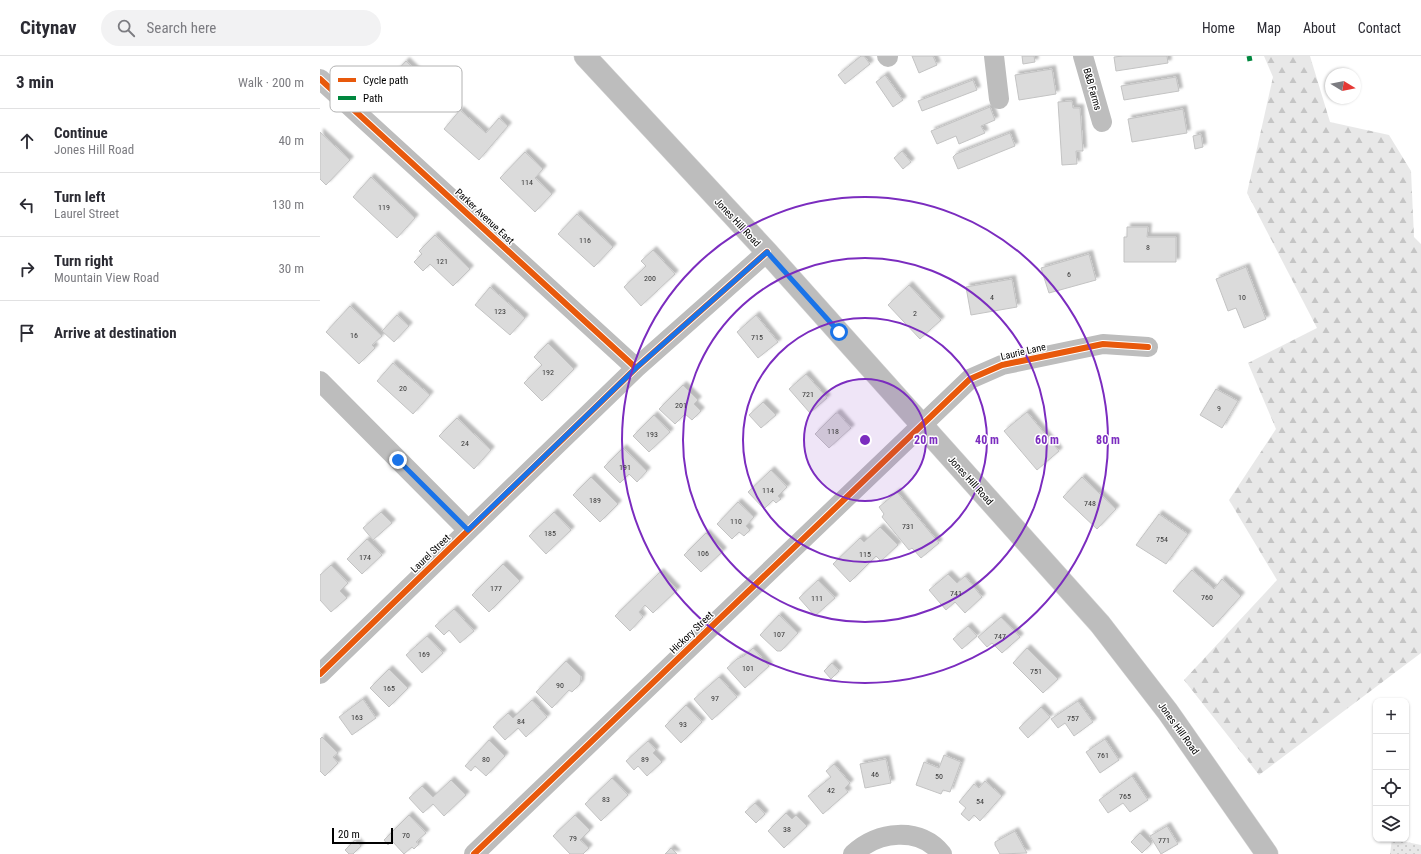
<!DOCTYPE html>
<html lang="en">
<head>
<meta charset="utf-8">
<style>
  body { margin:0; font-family:"Roboto Condensed",sans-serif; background:#f2f2f3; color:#2b2b33 }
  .controls { position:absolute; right:12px; bottom:12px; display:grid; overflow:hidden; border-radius:8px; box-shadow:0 1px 3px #0004 }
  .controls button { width:36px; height:36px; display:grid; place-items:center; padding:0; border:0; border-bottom:1px solid #e1e1e2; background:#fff; color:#2b2b33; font:20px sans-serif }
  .compass { position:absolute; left:1005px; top:12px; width:36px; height:36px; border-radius:50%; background:#fff; box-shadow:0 1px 3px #0004; rotate:100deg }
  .scale { position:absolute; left:12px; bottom:10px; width:61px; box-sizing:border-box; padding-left:4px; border:2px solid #000; border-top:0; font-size:11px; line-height:14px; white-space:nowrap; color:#000; -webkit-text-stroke:3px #fff; paint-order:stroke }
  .stop { position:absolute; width:12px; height:12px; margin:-9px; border:3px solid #1a73e8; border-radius:50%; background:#fff }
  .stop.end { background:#1a73e8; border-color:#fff; box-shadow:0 1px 4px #0008 }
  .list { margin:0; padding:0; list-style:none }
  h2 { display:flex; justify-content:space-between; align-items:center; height:52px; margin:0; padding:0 16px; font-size:17px }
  h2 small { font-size:13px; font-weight:400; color:#7c7c81 }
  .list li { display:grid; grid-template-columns:26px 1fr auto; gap:12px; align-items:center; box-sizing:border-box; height:64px; padding:0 16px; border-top:1px solid #e1e1e2 }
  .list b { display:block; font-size:15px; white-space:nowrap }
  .list p { margin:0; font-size:13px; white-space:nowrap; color:#7c7c81 }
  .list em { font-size:13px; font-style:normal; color:#7c7c81 }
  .icon { flex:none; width:22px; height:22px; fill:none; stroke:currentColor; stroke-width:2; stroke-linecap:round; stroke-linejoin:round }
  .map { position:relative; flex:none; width:1101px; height:798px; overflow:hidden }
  header { display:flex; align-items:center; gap:24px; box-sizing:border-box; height:56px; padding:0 20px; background:#fff; border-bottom:1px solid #e1e1e2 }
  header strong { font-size:19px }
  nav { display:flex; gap:22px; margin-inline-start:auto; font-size:14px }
  .search { width:280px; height:36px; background:#f2f2f3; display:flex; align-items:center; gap:10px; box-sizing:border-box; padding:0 14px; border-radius:22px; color:#7c7c81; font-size:15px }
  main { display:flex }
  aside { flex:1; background:#fff }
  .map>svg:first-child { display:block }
</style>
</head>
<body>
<header>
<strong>Citynav</strong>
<div class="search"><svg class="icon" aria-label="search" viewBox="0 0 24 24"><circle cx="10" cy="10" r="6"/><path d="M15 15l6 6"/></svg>Search here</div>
<nav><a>Home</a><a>Map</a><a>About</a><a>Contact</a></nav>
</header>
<main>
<aside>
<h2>3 min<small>Walk · 200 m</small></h2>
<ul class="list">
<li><svg class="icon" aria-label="ahead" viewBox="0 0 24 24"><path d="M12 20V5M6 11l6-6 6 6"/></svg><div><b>Continue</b><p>Jones Hill Road</p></div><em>40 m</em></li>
<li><svg class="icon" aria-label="left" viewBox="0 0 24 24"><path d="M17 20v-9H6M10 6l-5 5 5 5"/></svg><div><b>Turn left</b><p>Laurel Street</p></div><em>130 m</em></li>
<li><svg class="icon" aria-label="right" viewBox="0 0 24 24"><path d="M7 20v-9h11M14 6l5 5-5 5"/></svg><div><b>Turn right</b><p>Mountain View Road</p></div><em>30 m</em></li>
<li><svg class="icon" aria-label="arrive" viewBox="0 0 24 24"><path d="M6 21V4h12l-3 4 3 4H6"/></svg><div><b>Arrive at destination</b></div></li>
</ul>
</aside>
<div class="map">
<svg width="1101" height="798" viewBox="0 0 1101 798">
  <defs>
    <pattern id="forest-firs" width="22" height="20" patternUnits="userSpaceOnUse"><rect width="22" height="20" fill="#e8e8e8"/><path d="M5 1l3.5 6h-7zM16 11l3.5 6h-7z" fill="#c5c5c5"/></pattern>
    <pattern id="park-dots" width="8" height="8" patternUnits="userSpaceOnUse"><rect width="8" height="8" fill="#e8e8e8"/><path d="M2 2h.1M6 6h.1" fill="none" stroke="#c5c5c5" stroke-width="1.8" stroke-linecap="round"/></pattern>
    <filter id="shadow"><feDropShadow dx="3.5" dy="-3.5" stdDeviation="1" flood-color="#0004"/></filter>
  </defs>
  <rect width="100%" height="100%" fill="#fff"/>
  <path fill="url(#forest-firs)" d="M944 0H990L1010 66 1069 79 1091 115 1094 181 1101 188V597L939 719 864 624 957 524 909 444 956 373 928 307 997 272 927 137 953 21Z"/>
  <path fill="url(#park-dots)" d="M1072 783 1101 789V798H1070Z"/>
  <path fill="#dbdbdb" stroke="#c3c3c3" filter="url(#shadow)" d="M541 0H544L550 8 525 28 518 19Z
    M592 0H613L617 9 599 17Z
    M702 0H714L715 6 703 8Z
    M803 0H847L848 7 796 15 794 1Z
    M86 5 107 25 115 16 126 27 103 53 69 23Z
    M732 13 736 38 699 44 695 19Z
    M565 19 583 44 573 51 556 26Z
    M856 21 859 35 804 44 801 30Z
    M653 24 657 34 602 55 598 45Z
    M752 45 753 52H760L763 95H756L757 108 742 109 738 46Z
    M670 51 675 64 661 70 665 77 639 88 636 80 617 88 611 75Z
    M863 53 867 77 812 86 808 63Z
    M140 54 166 77 179 62 188 70 159 104 124 73Z
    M0 76 30 104 6 129 0 123Z
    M690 77 695 90 638 113 633 101 636 98Z
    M881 78 883 91 875 93 873 80Z
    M582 95 591 106 583 113 574 102Z
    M205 96 223 113 215 122 232 138 215 156 180 122Z
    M51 121 95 162 77 182 33 141Z
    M257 158 293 191 274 211 238 178Z
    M807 171H828L827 181H856V206H804V181H807Z
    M115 179 150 213 133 230 110 208 103 215 94 206 102 198 99 195Z
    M333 194 355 218 321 250 304 231 326 210 321 205Z
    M769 198 776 224 729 237 721 212Z
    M926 211 946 263 924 272 916 252 908 255 896 223Z
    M692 223 697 251 651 259 646 231Z
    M589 229 621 264 600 283 568 249Z
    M170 231 205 262 190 279 155 249Z
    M30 250 62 280 52 289 55 292 39 308 6 276Z
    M77 259 89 270 74 286 62 275Z
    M436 259 458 286 438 302 417 276Z
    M228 287 254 313 222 345 204 327 222 309 214 301Z
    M73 307 110 339 93 358 57 325Z
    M486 318 507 342 490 357 469 333Z
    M363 329 378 344 374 348 381 355 372 364 365 358 355 368 339 353Z
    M896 333 918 345 902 372 880 359Z
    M443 346 456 359 441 372 429 359Z
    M707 356 739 395 717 414 684 375Z
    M516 357H518L531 372 509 392 495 378Z
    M334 359 350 376 329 396 313 380Z
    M137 362 171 394 154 413 119 380Z
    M303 392 327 415 317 426 309 418 300 427 284 411Z
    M451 414 467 431 458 440 461 443 456 447 453 444 444 453 428 436Z
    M271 421 298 448 280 466 253 439Z
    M762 421 796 453 777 473 743 441Z
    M577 436 619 487 601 502 592 492 589 494 562 461 564 458 559 451Z
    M418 446 434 461 426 470 430 474 424 480 419 476 412 483 397 468Z
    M61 456 72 467 53 484 43 472Z
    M234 456 251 474 226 498 209 480Z
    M839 458 868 478 846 508 816 489Z
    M560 471 578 489 561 505 556 500 530 526 513 508 540 482 544 486Z
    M386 477 403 495 381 516 364 499Z
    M47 483 62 499 42 518 27 503Z
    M183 508 200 525 169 556 152 539Z
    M11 509 28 527 20 535 27 542 11 556 0 544V519Z
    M872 514 894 533 902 523 921 540 893 571 853 535Z
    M340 516 357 534 333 557 325 549 319 556 323 561 310 575 295 560Z
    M628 518 637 527 645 520 662 541 645 557 635 546 626 554 609 534Z
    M498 524 515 542 495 560 479 542Z
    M134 553 154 575 140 587 129 574 124 579 115 570Z
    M459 559 478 577 461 595H457L440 579Z
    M681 561 700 581 682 597 672 587 667 591 658 581Z
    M648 570 657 580 642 593 633 583Z
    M107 580 123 597 102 617 86 599Z
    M433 592 449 610 425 632 407 612 417 603 424 600Z
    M707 592 738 623 723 637 693 607Z
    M246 605 261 620 260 628 252 636 249 634 232 652 216 636Z
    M512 607 519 615 511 623 504 615Z
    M69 613 88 632 69 651 50 632Z
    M399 621 417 641 392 664 374 643Z
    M43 643 56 662 32 679 19 661Z
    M212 644 227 661 206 681 198 672 185 684 173 671 188 657 193 662Z
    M758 645 773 666 754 680 745 667 738 672 731 663Z
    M366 649 382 666 361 687 345 670Z
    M721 651 730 661 708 682 699 672Z
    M2 681 18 697 13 701 18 707 5 720 0 715V683Z
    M785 683 799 704 780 717 766 696Z
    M169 684 185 700 166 720 155 710 151 715 145 710Z
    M328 685 336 694 333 697 342 706 327 720 318 710 314 714 306 705Z
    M624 699 641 706 630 736 623 734 621 738 596 729 604 706 619 712Z
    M566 703 571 727 545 732 540 708Z
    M514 708 530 727 525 732 528 736 503 758 488 740 511 721 506 715Z
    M812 720 828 744 810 756 803 747 788 757 779 744Z
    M292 722 308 739 281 765 265 748Z
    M131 724 146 739 124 760 113 748 103 757 89 742 102 730 113 741Z
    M665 725 682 740 660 765 654 759 649 765 641 758 646 752 639 746 654 728 659 732Z
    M435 747 445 758 436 767 425 756Z
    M466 757 472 763 476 759 487 770 464 792 448 775Z
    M89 759 106 777 96 786 99 788 94 793 92 791 84 798 72 785 68 789 64 784Z
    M255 759 270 774 260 784 269 792 263 798H250L233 780Z
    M847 770 858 788 841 798 830 780Z
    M695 775 707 797 680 798 675 789V786Z
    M820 777 831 788 822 797 811 786Z
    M35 784 41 790 33 798H29L25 794Z
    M351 792 357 798H345Z"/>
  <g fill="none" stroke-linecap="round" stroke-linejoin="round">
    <g stroke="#dbdbdb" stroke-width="23">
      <path id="major" d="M265 0 447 196 780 568 848 656 947 798"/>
    </g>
    <path stroke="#bdbdbd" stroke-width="20" d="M567 0 568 1
      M674 0 679 43
      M763 0 782 66
      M0 23 316 312
      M0 325 148 474
      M0 618 316 312 447 196
      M154 798 650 323 682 309 783 288 828 291
      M533 798C558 775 599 770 622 798"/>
    <use href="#major" stroke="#bdbdbd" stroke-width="22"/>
    <path stroke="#00873e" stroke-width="5" stroke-dasharray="10 5" stroke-linecap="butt" d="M929 0 930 5"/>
    <g stroke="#fff" stroke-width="8">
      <path id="cycleway" d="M0 23 316 312
        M0 618 316 312 447 196
        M154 798 650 323 682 309 783 288 828 291"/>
    </g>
    <use href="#cycleway" stroke="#e8590c" stroke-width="6"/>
  </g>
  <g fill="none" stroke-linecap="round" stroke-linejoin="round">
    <path stroke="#1a73e8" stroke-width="5" d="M78 404 148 474 316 312 447 196 519 276"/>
  </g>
  <circle cx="545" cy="384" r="61" fill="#7b2cbf" fill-opacity=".12"/>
  <g fill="none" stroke="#7b2cbf" stroke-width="2">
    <circle cx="545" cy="384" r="61"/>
    <circle cx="545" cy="384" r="122"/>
    <circle cx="545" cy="384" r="182"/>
    <circle cx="545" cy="384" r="243"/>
  </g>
  <g text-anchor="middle" stroke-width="3" stroke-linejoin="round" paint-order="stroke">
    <g font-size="8" fill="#373737">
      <text x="207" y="129">114</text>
      <text x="64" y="154">119</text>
      <text x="265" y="187">116</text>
      <text x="828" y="194">8</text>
      <text x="122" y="208">121</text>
      <text x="749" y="221">6</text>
      <text x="330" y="225">200</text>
      <text x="672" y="244">4</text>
      <text x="922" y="244">10</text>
      <text x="180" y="258">123</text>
      <text x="595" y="260">2</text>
      <text x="34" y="282">16</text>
      <text x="437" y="284">715</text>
      <text x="228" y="319">192</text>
      <text x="83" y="335">20</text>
      <text x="488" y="341">721</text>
      <text x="361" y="352">201</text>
      <text x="899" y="355">9</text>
      <text x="513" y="378">118</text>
      <text x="332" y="381">193</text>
      <text x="145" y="390">24</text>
      <text x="305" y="414">191</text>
      <text x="448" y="437">114</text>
      <text x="275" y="447">189</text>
      <text x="770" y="450">748</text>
      <text x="416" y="468">110</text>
      <text x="588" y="473">731</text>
      <text x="230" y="480">185</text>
      <text x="842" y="486">754</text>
      <text x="383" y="500">106</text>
      <text x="545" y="501">115</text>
      <text x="45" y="504">174</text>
      <text x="176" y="535">177</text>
      <text x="636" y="540">741</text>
      <text x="887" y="544">760</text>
      <text x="497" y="545">111</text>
      <text x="459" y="581">107</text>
      <text x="680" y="583">747</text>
      <text x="104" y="601">169</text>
      <text x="428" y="615">101</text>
      <text x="716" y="618">751</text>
      <text x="240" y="632">90</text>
      <text x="69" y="635">165</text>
      <text x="395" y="645">97</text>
      <text x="37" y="664">163</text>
      <text x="753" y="665">757</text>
      <text x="201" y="668">84</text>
      <text x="363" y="671">93</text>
      <text x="783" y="702">761</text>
      <text x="166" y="706">80</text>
      <text x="325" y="706">89</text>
      <text x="555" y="721">46</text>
      <text x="619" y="723">50</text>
      <text x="511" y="737">42</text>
      <text x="805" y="743">765</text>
      <text x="286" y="746">83</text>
      <text x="660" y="748">54</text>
      <text x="467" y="776">38</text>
      <text x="86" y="782">70</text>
      <text x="253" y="785">79</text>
      <text x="844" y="787">771</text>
    </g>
    <g font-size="10" fill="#000" stroke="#fff">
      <text transform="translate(773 33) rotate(74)" y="4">B&amp;B Farms</text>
      <text transform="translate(165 160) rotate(43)" y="4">Parker Avenue East</text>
      <text transform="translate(418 166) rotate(47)" y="4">Jones Hill Road</text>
      <text transform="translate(703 295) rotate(-13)" y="4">Laurie Lane</text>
      <text transform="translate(651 424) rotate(48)" y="4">Jones Hill Road</text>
      <text transform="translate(110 497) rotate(-44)" y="4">Laurel Street</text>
      <text transform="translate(371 576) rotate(-44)" y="4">Hickory Street</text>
      <text transform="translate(859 672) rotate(54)" y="4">Jones Hill Road</text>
    </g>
  </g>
  <rect x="10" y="10" width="132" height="46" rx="6" fill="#fff" stroke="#b2b2b2" stroke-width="1"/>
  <rect x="18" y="22" width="18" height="4" fill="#e8590c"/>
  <rect x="18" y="40" width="18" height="4" fill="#00873e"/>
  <g font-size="11" fill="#000">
    <text x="43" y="28">Cycle path</text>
    <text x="43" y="46">Path</text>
  </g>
  <circle cx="545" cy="384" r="6" fill="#7b2cbf" stroke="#fff" stroke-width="2"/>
  <g font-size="12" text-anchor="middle" font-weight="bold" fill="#7b2cbf" stroke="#fff" stroke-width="3" stroke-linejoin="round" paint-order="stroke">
    <text x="606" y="388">20 m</text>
    <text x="667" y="388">40 m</text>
    <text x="727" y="388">60 m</text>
    <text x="788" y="388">80 m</text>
  </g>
</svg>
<div class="controls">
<button>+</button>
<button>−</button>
<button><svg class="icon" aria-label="locate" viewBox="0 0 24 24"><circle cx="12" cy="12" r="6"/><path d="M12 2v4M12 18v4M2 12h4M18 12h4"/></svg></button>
<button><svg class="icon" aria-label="layers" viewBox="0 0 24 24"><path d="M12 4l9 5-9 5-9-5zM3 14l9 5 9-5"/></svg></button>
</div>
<svg class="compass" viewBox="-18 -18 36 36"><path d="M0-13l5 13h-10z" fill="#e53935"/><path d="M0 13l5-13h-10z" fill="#7c7c81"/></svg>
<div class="scale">20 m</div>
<div class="stop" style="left:519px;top:276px"></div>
<div class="stop end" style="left:78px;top:404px"></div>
</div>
</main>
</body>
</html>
